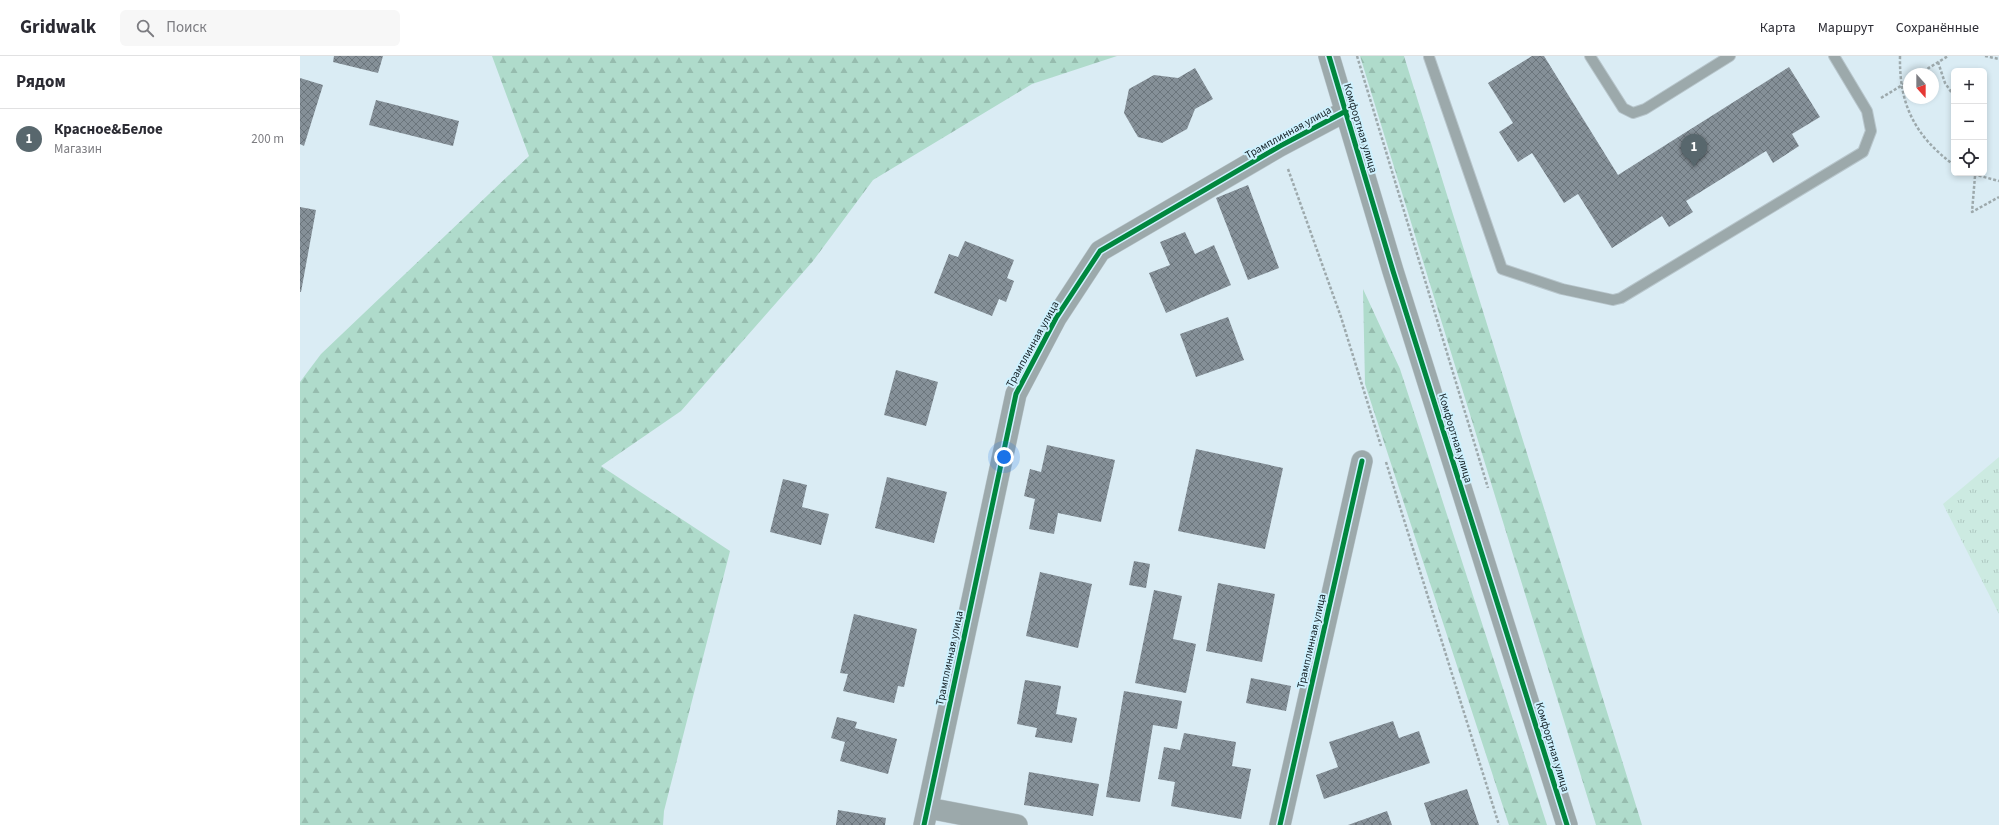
<!DOCTYPE html>
<html lang="ru">
<head>
<meta charset="utf-8">
<style>
  body { margin:0; font-family:"Source Sans 3",sans-serif; background:#f7f7f7; color:#2b2b33 }
  .controls { position:absolute; right:12px; top:12px; display:grid; overflow:hidden; border-radius:6px; box-shadow:0 2px 6px #0003 }
  .controls button { width:36px; height:36px; display:grid; place-items:center; padding:0; border:0; border-bottom:1px solid #e1e1e2; background:#fff; color:#2b2b33; font:20px sans-serif }
  .compass { position:absolute; left:1603px; top:12px; width:36px; height:36px; border-radius:50%; background:#fff; box-shadow:0 2px 6px #0003; rotate:159deg }
  .you { position:absolute; left:704px; top:401px; width:14px; height:14px; margin:-10px; border:3px solid #fff; border-radius:50%; background:#1a73e8; box-shadow:0 0 0 6px #1a73e833 }
  .badge { display:grid; place-items:center; width:26px; height:26px; border-radius:50%; background:#58676d; color:#fff; font-size:13px; font-weight:700 }
  .pin { position:absolute; translate:-50% -33px; filter:drop-shadow(0 1px 2px #0008) }
  .pin::after { content:''; position:absolute; top:21px; width:14px; height:12px; background:inherit; clip-path:polygon(0 0,100% 0,50% 100%) }
  .list { margin:0; padding:0; list-style:none }
  h2 { display:flex; justify-content:space-between; align-items:center; height:52px; margin:0; padding:0 16px; font-size:17px }
  h2 small { font-size:13px; font-weight:400; color:#7c7c81 }
  .list li { display:grid; grid-template-columns:26px 1fr auto; gap:12px; align-items:center; box-sizing:border-box; height:60px; padding:0 16px; border-top:1px solid #e1e1e2 }
  .list b { display:block; font-size:15px; white-space:nowrap }
  .list p { margin:0; font-size:13px; white-space:nowrap; color:#7c7c81 }
  .list em { font-size:13px; font-style:normal; color:#7c7c81 }
  .icon { flex:none; width:22px; height:22px; fill:none; stroke:currentColor; stroke-width:2; stroke-linecap:round; stroke-linejoin:round }
  .map { position:relative; flex:none; width:1699px; height:769px; overflow:hidden }
  header { display:flex; align-items:center; gap:24px; box-sizing:border-box; height:56px; padding:0 20px; background:#fff; border-bottom:1px solid #e1e1e2 }
  header strong { font-size:19px }
  nav { display:flex; gap:22px; margin-inline-start:auto; font-size:14px }
  .search { width:280px; height:36px; background:#f7f7f7; display:flex; align-items:center; gap:10px; box-sizing:border-box; padding:0 14px; border-radius:6px; color:#7c7c81; font-size:15px }
  main { display:flex }
  aside { flex:1; background:#fff }
  .map>svg:first-child { display:block }
</style>
</head>
<body>
<header>
<strong>Gridwalk</strong>
<div class="search"><svg class="icon" aria-label="search" viewBox="0 0 24 24"><circle cx="10" cy="10" r="6"/><path d="M15 15l6 6"/></svg>Поиск</div>
<nav><a>Карта</a><a>Маршрут</a><a>Сохранённые</a></nav>
</header>
<main>
<aside>
<h2>Рядом<small></small></h2>
<ul class="list">
<li><span class="badge">1</span><div><b>Красное&amp;Белое</b><p>Магазин</p></div><em>200 m</em></li>
</ul>
</aside>
<div class="map">
<svg width="1699" height="769" viewBox="0 0 1699 769">
  <defs>
    <pattern id="grass-tufts" width="24" height="20" patternUnits="userSpaceOnUse"><rect width="24" height="20" fill="#cceae1"/><path d="M3 7l-1-3M5 7V3M7 7l1-3M15 17l-1-3M17 17v-4M19 17l1-3" fill="none" stroke="#aec8c1"/></pattern>
    <pattern id="forest-firs" width="22" height="20" patternUnits="userSpaceOnUse"><rect width="22" height="20" fill="#afdbcb"/><path d="M5 1l3.5 6h-7zM16 11l3.5 6h-7z" fill="#96bcae"/></pattern>
    <pattern id="building-cross-hatch" width="8" height="8" patternUnits="userSpaceOnUse"><rect width="8" height="8" fill="#859098"/><path d="M0 0l8 8M0 8l8-8" fill="none" stroke="#6b757c"/></pattern>
  </defs>
  <rect width="100%" height="100%" fill="#daecf4"/>
  <path fill="url(#grass-tufts)" d="M1699 401V558L1643 448Z"/>
  <path fill="url(#forest-firs)" d="M192 0H817L732 28 573 124 513 205 381 355 301 410 430 495 364 755 363 769H0V326L21 298 229 100Z
    M1060 0H1104L1342 769H1296Z
    M1063 233 1100 313 1247 769H1209L1065 328Z"/>
  <path fill="url(#building-cross-hatch)" d="M34 0H83L78 17 33 6Z
    M1232 0H1244L1318 119 1489 11 1520 61 1492 78 1499 90 1473 107 1466 95 1386 145 1393 156 1369 171 1362 160 1312 192 1278 138 1264 147 1232 97 1218 106 1199 76 1213 67 1188 27Z
    M895 12 913 43 895 53 887 73 862 87 838 81 824 57 829 33 854 19 878 22Z
    M0 22 23 29 4 90 0 88Z
    M76 44 159 65 153 90 69 69Z
    M948 129 979 212 948 224 916 142Z
    M0 151 16 154 1 236H0Z
    M885 176 895 198 914 189 931 229 866 257 849 217 870 209 860 186Z
    M665 185 714 204 707 222 714 225 706 246 699 243 692 260 634 237 649 198 658 201Z
    M928 261 944 304 896 321 880 278Z
    M596 314 638 326 626 370 584 359Z
    M747 389 815 404 801 466 758 457 754 478 729 473 735 443 724 440 730 413 741 416Z
    M896 393 983 412 965 493 878 475Z
    M587 421 647 436 634 487 575 472Z
    M483 423 507 429 502 451 529 458 521 489 470 476Z
    M834 505 850 508 846 532 829 529Z
    M740 516 792 528 778 592 726 580Z
    M918 527 975 538 962 606 906 595Z
    M854 534 882 540 873 583 896 588 886 637 835 627Z
    M554 558 617 573 604 631 598 630 594 647 543 635 548 618 540 617Z
    M951 622 991 630 986 655 946 647Z
    M725 624 761 630 756 658 777 662 772 687 735 681 737 672 717 668Z
    M824 635 882 645 877 673 853 669 840 746 806 741Z
    M537 661 557 666 555 672 597 683 588 718 540 705 545 686 531 682Z
    M1093 665 1099 682 1119 675 1130 707 1024 743 1016 719 1038 711 1029 686Z
    M884 677 936 686 932 710 951 713 941 763 871 750 875 726 858 723 864 691 880 694Z
    M729 716 799 728 793 760 724 749Z
    M1167 733 1179 769H1131L1124 747Z
    M538 754 586 762 585 769H536Z
    M1087 755 1092 769H1048Z"/>
  <g fill="none" stroke-linecap="round" stroke-linejoin="round">
    <g stroke="#b8c6cc" stroke-width="12">
      <path id="lane" d="M1290 0 1323 52 1333 57 1345 53 1430 0
        M1129 1 1202 213 1262 233 1313 244 1321 242 1563 96 1571 75 1567 55 1534 0"/>
    </g>
    <g stroke="#b8c6cc" stroke-width="22">
      <path id="street" d="M1029 0 1093 215 1267 769
        M628 752 717 769
        M624 769 716 338 756 262 800 195 980 90 1046 55
        M980 769 1062 405"/>
    </g>
    <path stroke="#9da9ac" stroke-width="2.5" stroke-dasharray="3 2" stroke-linecap="butt" d="M1057 0 1188 432
      M1600 0C1599 49 1615 80 1654 109
      M1685 0 1699 3
      M1638 6 1645 27 1654 40
      M1619 18 1648 0
      M1581 42 1609 25
      M988 113 1041 261 1081 390
      M1669 117 1699 125
      M1675 120 1672 156 1699 141
      M1086 406 1199 769"/>
    <use href="#lane" stroke="#9ca9ab" stroke-width="10"/>
    <use href="#street" stroke="#9ca9ab" stroke-width="21"/>
    <g stroke="#cff1fe" stroke-width="8">
      <path id="cycleway" d="M1029 0 1093 215 1267 769
        M624 769 716 338 756 262 800 195 980 90 1046 55
        M980 769 1062 405"/>
    </g>
    <use href="#cycleway" stroke="#00873e" stroke-width="5"/>
  </g>
  <g text-anchor="middle" stroke-width="4" stroke-linejoin="round" paint-order="stroke">
    <g font-size="11" fill="#121f24" stroke="#cff1fe">
      <text transform="translate(1061 72) rotate(73)" y="4">Комфортная улица</text>
      <text transform="translate(988 76) rotate(-29)" y="4">Трамплинная улица</text>
      <text transform="translate(732 288) rotate(-61)" y="4">Трамплинная улица</text>
      <text transform="translate(1156 382) rotate(73)" y="4">Комфортная улица</text>
      <text transform="translate(1011 585) rotate(-77)" y="4">Трамплинная улица</text>
      <text transform="translate(649 602) rotate(-78)" y="4">Трамплинная улица</text>
      <text transform="translate(1253 691) rotate(73)" y="4">Комфортная улица</text>
    </g>
  </g>
</svg>
<div class="controls">
<button>+</button>
<button>−</button>
<button><svg class="icon" aria-label="locate" viewBox="0 0 24 24"><circle cx="12" cy="12" r="6"/><path d="M12 2v4M12 18v4M2 12h4M18 12h4"/></svg></button>
</div>
<svg class="compass" viewBox="-18 -18 36 36"><path d="M0-13l5 13h-10z" fill="#e53935"/><path d="M0 13l5-13h-10z" fill="#7c7c81"/></svg>
<div class="you"></div>
<div class="pin badge" style="left:1394px;top:111px">1</div>
</div>
</main>
</body>
</html>
